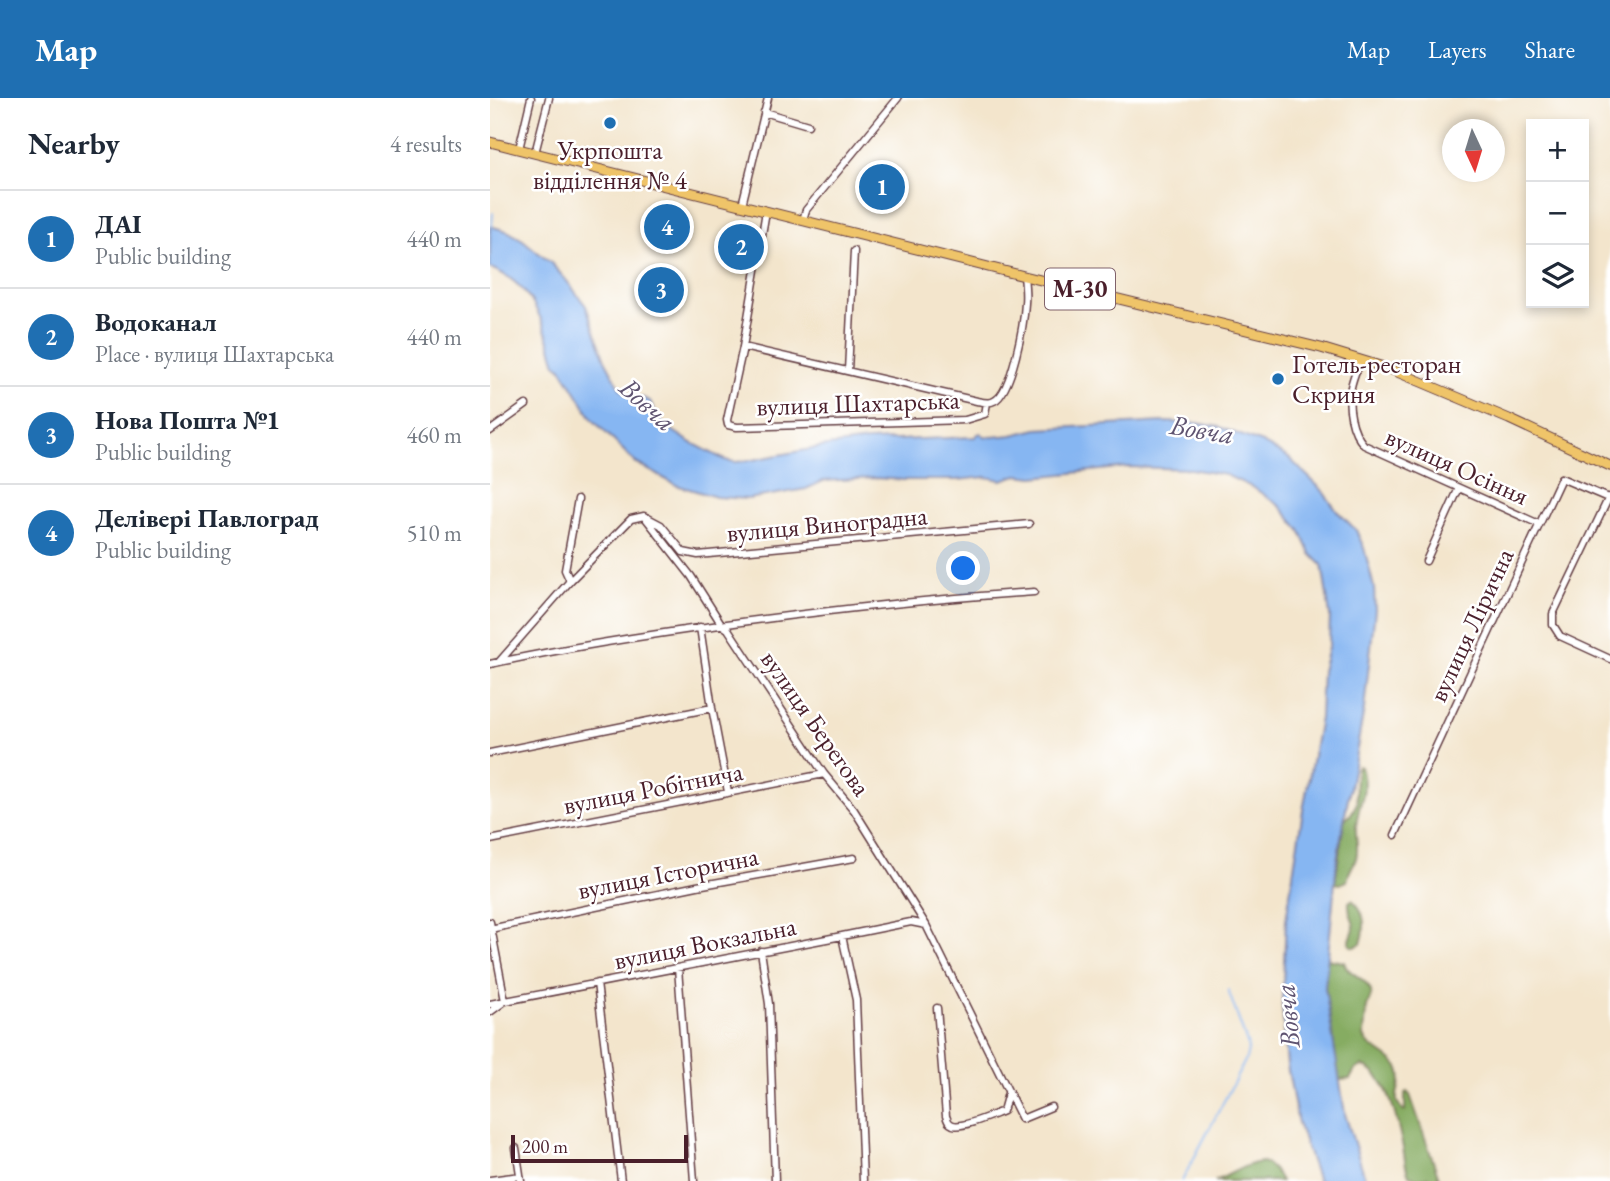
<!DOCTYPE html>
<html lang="en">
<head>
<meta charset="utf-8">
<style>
  body { margin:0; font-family:"EB Garamond",serif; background:#f6f6f7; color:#1f2937 }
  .controls { position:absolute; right:21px; top:21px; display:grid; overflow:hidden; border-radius:0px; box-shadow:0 4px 10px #0003 }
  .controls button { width:63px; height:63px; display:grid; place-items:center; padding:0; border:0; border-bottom:2px solid #e0e1e3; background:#fff; color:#1f2937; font:35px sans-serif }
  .compass { position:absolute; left:952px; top:21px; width:63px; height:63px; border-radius:50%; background:#fff; box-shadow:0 4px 10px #0003; rotate:176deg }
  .scale { position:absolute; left:21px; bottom:18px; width:177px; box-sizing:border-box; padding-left:7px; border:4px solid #4a1f2b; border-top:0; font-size:19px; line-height:24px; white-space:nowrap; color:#4a1f2b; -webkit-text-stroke:5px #fff; paint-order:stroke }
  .you { position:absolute; left:474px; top:471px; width:24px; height:24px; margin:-18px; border:5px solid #fff; border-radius:50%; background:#1a73e8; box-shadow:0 0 0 10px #1a73e833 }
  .badge { display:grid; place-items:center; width:46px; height:46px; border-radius:50%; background:#1f6fb2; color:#fff; font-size:23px; font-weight:700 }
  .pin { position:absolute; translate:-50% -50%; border:4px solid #fff; box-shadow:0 2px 7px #0006 }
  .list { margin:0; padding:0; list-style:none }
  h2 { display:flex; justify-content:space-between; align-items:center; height:91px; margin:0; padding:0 28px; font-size:30px }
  h2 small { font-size:23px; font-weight:400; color:#747a83 }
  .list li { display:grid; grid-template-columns:46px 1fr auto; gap:21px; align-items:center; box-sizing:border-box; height:98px; padding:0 28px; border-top:2px solid #e0e1e3 }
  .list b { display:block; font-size:26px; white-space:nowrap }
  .list p { margin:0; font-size:23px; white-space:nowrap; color:#747a83 }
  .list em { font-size:23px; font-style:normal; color:#747a83 }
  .icon { flex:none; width:38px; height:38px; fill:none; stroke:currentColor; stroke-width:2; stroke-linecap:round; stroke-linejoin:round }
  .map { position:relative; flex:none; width:1120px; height:1083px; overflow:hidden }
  header { display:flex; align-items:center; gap:42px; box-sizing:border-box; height:98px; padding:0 35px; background:#1f6fb2; color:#fff }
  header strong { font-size:33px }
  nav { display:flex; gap:38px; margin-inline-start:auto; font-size:24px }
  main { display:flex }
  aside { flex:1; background:#fff }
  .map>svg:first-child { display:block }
</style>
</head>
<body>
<header>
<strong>Map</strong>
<nav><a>Map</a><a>Layers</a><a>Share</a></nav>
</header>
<main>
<aside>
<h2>Nearby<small>4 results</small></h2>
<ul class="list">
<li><span class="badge">1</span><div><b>ДАІ</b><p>Public building</p></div><em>440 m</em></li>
<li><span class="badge">2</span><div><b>Водоканал</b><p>Place · вулиця Шахтарська</p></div><em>440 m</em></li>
<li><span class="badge">3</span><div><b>Нова Пошта №1</b><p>Public building</p></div><em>460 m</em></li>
<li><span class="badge">4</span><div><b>Делівері Павлоград</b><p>Public building</p></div><em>510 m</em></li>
</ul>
</aside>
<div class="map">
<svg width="1120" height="1083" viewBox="0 0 1120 1083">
  <rect width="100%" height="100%" fill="#fff"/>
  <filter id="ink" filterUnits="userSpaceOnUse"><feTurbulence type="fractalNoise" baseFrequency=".0143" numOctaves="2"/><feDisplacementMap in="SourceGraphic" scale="14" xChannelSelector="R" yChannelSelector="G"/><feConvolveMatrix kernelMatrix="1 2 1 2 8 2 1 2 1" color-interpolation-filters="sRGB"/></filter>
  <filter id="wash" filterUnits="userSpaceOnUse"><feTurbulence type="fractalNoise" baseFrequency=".00686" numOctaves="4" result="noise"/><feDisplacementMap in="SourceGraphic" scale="28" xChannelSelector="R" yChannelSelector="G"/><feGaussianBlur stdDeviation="1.57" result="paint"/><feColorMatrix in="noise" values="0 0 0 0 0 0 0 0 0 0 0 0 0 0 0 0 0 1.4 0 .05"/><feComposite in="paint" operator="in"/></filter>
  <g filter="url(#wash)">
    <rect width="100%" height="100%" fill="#f3e5cc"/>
    <path fill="#86ac62" stroke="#686646" stroke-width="2" d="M868 668 871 669C879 697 868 703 866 729 865 740 870 752 865 763 862 770 859 772 857 783L850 786 845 785 854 722 861 716 867 705C865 694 865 678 868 668Z
      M862 802C876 812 876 831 871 846L864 849 860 847C859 837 864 837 864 829 864 820 858 817 859 804Z
      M837 861 854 864C858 877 874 878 880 891 883 897 880 900 878 906 876 910 874 933 874 938 876 950 902 957 909 971 914 983 905 993 907 1003 908 1007 911 1009 913 1013H915V995L917 994 920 997 950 1083H941L939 1079 928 1081 919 1077C915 1069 915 1060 913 1050 907 1024 900 977 872 968L865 972 860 981 849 982 835 890Z
      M773 1064C782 1069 787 1074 791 1083H725C741 1077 755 1065 773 1064Z"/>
    <path fill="#86b6f2" stroke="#686a8e" stroke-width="2" d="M0 128 17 133 33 142 62 166 76 182 96 208 115 262 130 290 138 297 153 300 160 303 167 318 176 328 200 344 235 362 245 364 257 363 337 348 378 343 485 339 488 336 491 335 494 338 502 339 522 337 547 331 673 324 707 325 729 329 772 345 799 360 832 392 847 413 866 432 874 450 880 473 884 490 885 512 874 611 847 762 835 890 855 1016 876 1083H828L808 1025 804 1005 797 967 792 905 796 822 812 718 830 620 832 573 839 546 840 517 832 467 821 456 810 432 790 408 764 390 736 377 701 371 638 369 544 379 527 377 512 382 496 379 467 382H415L385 380 333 383 316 391 258 401 226 399 186 387 146 365 103 322 71 270 66 266C54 226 44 186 0 170Z"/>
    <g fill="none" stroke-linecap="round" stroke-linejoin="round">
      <path stroke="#86b6f2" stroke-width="2" d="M2 129 3 115
        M692 1083 756 961 758 952 757 945 738 892"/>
    </g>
  </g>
  <g filter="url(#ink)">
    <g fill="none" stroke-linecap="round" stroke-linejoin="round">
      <g stroke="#633d43" stroke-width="9">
        <path id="minor" d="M274 14 318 27
          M29 51 41 0
          M45 55 59 0
          M252 107 278 0
          M276 113 253 249 237 322 238 327 247 329 475 322 495 316 497 305
          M313 122 316 112 408 0
          M253 249 487 303C492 304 499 306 504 303 522 295 534 225 535 205 536 196 535 187 534 178
          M870 262C867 271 863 279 861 289 857 307 861 333 874 347L1049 426
          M358 273 364 153
          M0 333 36 307
          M1119 399 1063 516V527L1070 538 1120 561
          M156 419 171 427 193 454 208 457 539 426
          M936 463 969 390
          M80 483 75 472 88 401
          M210 529 222 610 238 694
          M9 564 80 483 141 421 154 418 201 478 232 527 238 531 334 676 364 712 436 827 532 1021 561 1009
          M0 566C78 549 157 537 237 526 339 512 441 501 544 494
          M0 655 222 610
          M905 737 1071 380 1118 400
          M0 742 334 676
          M0 824 15 903 0 914
          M0 831 207 788 364 760
          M352 838 366 902 373 1083
          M271 853 279 906 285 1083
          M188 870 204 1083
          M107 885 131 1083
          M0 906 352 838 421 824 436 827
          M447 910 456 1018C458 1023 458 1025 463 1027 474 1030 502 1017 513 1013L518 995
          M26 1050 31 1083
          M0 1082 30 1078"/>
      </g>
      <g stroke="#633d43" stroke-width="11">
        <path id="highway" d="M0 44 534 178 831 250 900 271 929 283 1019 321 1120 368"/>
      </g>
      <use href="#minor" stroke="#fff" stroke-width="6"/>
      <use href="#highway" stroke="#efc469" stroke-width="9"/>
    </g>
  </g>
  <g fill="#1f6fb2" stroke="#fff" stroke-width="2.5">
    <circle cx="120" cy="25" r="7"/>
    <circle cx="788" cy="281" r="7"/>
  </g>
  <g text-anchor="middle" stroke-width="5" stroke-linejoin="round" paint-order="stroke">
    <rect fill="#fff" stroke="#80626b" stroke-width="2" x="555" y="170.5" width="70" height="41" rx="5"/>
    <g font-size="24" font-weight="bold" fill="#4a1f2b">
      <text x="590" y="199">М-30</text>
    </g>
    <g font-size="26" fill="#4a1f2b" stroke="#fff">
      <text x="120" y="61">Укрпошта<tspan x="120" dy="30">відділення № 4</tspan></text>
      <text x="802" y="275" text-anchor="start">Готель-ресторан<tspan x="802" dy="30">Скриня</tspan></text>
    </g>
    <g font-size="26" fill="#4a1f2b" stroke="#fff">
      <text transform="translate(368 305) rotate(-2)" y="9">вулиця Шахтарська</text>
      <text transform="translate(967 368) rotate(24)" y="9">вулиця Осіння</text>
      <text transform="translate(337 426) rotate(-5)" y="9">вулиця Виноградна</text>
      <text transform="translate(981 527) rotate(-65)" y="9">вулиця Лірична</text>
      <text transform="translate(326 625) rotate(55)" y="9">вулиця Берегова</text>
      <text transform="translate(163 690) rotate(-11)" y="9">вулиця Робітнича</text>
      <text transform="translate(178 775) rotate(-11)" y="9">вулиця Історична</text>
      <text transform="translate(215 845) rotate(-11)" y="9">вулиця Вокзальна</text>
    </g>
    <g font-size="28" font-style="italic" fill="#5f5471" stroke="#fff">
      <text transform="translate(158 306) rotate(42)" y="10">Вовча</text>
      <text transform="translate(712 331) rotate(9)" y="10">Вовча</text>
      <text transform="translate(797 918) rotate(-95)" y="10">Вовча</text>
    </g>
  </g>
</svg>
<div class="controls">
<button>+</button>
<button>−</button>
<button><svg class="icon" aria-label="layers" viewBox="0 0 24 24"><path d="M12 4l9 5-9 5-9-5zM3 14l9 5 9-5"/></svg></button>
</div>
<svg class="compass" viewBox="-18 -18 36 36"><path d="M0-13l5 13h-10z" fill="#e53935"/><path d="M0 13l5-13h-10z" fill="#747a83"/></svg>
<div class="scale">200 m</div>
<div class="you"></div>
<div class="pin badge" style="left:392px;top:89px">1</div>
<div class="pin badge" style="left:251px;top:149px">2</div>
<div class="pin badge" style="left:171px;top:192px">3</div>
<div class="pin badge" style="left:177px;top:129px">4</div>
</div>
</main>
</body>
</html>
